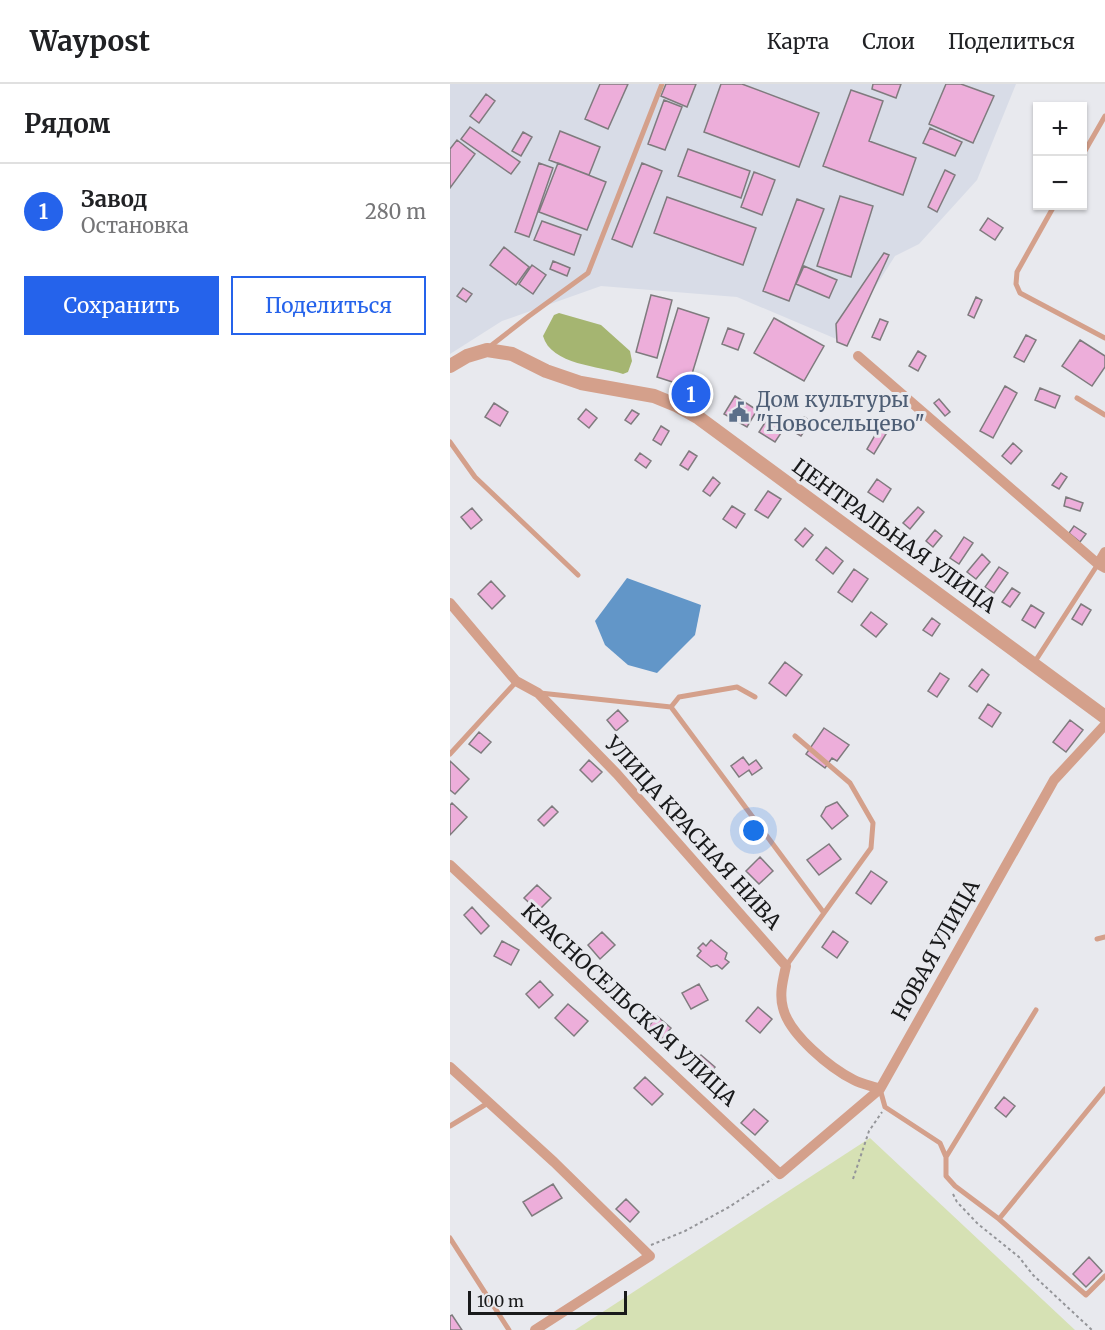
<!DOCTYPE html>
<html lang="ru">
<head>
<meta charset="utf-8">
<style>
  body { margin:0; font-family:Merriweather,serif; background:#f2f2f2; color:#202124 }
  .controls { position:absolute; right:18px; top:18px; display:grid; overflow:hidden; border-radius:0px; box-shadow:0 2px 4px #0004 }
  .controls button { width:54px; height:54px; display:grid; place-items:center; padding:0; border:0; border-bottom:2px solid #e0e0e0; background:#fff; color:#202124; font:30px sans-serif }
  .scale { position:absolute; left:18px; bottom:15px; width:159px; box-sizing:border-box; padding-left:6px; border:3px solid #191a1b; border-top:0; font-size:16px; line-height:21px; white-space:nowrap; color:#191a1b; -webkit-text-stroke:4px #e8e9ee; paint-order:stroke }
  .you { position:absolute; left:304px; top:747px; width:21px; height:21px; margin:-15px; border:4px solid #fff; border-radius:50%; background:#1a73e8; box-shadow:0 0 0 9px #1a73e833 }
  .badge { display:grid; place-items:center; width:39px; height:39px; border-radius:50%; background:#2563eb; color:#fff; font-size:20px; font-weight:700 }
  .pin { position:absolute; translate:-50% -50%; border:3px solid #fff; box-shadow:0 2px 6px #0006 }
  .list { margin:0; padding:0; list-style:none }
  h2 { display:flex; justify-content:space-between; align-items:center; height:78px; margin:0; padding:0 24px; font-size:26px }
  h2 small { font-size:20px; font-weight:400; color:#757577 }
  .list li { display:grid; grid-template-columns:39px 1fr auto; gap:18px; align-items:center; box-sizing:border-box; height:96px; padding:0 24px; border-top:2px solid #e0e0e0 }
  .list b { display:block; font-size:22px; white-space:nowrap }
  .list p { margin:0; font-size:20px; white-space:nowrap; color:#757577 }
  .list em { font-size:20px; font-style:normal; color:#757577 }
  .actions { display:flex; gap:12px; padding:18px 24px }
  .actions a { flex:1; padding:14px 0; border:2px solid #2563eb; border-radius:0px; text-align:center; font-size:21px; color:#2563eb }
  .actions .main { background:#2563eb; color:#fff }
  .map { position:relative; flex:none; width:655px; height:1246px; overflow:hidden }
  header { display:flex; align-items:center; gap:36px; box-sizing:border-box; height:84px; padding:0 30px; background:#fff; border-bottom:2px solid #e0e0e0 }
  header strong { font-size:28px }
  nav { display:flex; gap:33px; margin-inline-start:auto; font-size:21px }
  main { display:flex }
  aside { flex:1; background:#fff }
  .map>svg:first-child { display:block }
</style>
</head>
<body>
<header>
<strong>Waypost</strong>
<nav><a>Карта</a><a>Слои</a><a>Поделиться</a></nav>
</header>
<main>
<aside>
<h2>Рядом<small></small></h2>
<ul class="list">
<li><span class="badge">1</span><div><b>Завод</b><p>Остановка</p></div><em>280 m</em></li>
</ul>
<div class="actions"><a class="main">Сохранить</a><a>Поделиться</a></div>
</aside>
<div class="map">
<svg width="655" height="1246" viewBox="0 0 655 1246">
  <rect width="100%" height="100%" fill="#e8e9ee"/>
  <path fill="#d8dce7" d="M0 0H566L527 96 469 160 445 172 391 257 287 213 151 202 52 237 0 270Z"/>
  <path fill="#d6e1b4" d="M420 1054 625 1246H125Z"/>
  <path fill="#a5b571" d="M109 229 151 241 180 267 182 277 178 288 173 290C150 282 101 281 93 252L104 231Z"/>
  <path fill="#6296c8" d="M177 494 251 521 245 551 207 589 178 581 155 561 145 537Z"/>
  <path fill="#edaeda" stroke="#7f7b7e" stroke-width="1.5" d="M150 0H178L158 45 135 35Z
    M216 0H246L237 23 211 12Z
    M271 0H292L369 29 349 83 254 48Z
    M423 0H451L446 14 422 5Z
    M496 0H511L544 12 523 59 479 40Z
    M401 6 433 17 419 57 466 74 453 111 373 82Z
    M36 10 45 17 29 39 20 32Z
    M214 16 232 23 215 66 198 60Z
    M20 43 70 78 61 90 11 55Z
    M480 44 512 58 505 72 473 59Z
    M110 47 150 63 139 91 99 76Z
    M73 48 82 53 71 72 62 67Z
    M7 56 25 70 0 104V65Z
    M238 65 300 87 291 114 228 92Z
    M89 79 103 84 79 153 65 148Z
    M108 79 156 98 137 146 89 128Z
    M192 79 212 87 182 163 162 155Z
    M495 86 505 91 487 128 478 123Z
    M304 88 325 96 312 131 291 123Z
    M390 112 423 122 401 193 367 182Z
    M217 113 306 144 293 181 204 149Z
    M347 115 374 125 339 217 313 207Z
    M538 134 553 144 545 156 530 146Z
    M92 137 131 151 124 171 84 156Z
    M54 163 79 183 66 201 40 181Z
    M434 169 439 171 397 262 387 258 386 240Z
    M103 177 120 184 117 192 100 185Z
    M82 181 96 191 83 210 69 200Z
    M354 182 387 196 379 214 346 200Z
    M13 204 22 210 16 218 7 212Z
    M201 211 222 216 207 274 186 268Z
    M526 213 532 216 524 234 518 231Z
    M228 224 259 234 238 303 207 293Z
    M324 234 374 262 354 297 304 269Z
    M430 235 438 238 430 256 422 253Z
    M278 244 294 250 288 266 272 260Z
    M576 251 586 256 574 278 564 273Z
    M630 256 655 272V283L642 302 612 282Z
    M468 267 476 272 468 287 459 282Z
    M555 302 567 309 543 354 530 347Z
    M590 304 610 312 605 324 585 316Z
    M285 312 307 326 297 343 274 330Z
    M489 315 500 328 495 332 484 319Z
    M44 319 58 328 50 342 35 333Z
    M136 325 147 334 139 344 128 335Z
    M182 326 189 330 181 340 175 336Z
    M321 329 337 340 325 358 309 348Z
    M354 333 361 337 351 352 344 348Z
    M211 342 219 347 211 361 203 356Z
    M428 346 436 350 424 370 417 365Z
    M563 359 572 367 561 380 552 372Z
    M239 367 247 372 238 386 230 381Z
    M190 369 201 377 196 384 185 376Z
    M611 389 617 393 609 405 602 401Z
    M263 393 270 399 260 412 253 407Z
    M427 395 441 405 433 418 418 408Z
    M318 407 331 415 318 434 305 426Z
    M616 413 633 419 630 427 614 422Z
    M282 422 295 430 286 444 273 435Z
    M468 423 474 428 460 445 453 439Z
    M22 424 32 436 21 445 11 433Z
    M624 442 636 450 630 458 619 449Z
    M355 444 363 451 353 463 345 456Z
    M485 446 492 452 483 463 476 457Z
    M514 453 523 459 509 480 500 474Z
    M376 463 393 477 383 490 366 476Z
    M532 470 540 478 526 495 517 488Z
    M549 483 558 489 544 509 535 503Z
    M404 485 418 495 402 518 388 508Z
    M41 497 55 512 42 525 28 510Z
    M562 504 570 509 560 523 552 518Z
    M631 520 641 526 632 541 622 535Z
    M581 521 594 529 585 544 572 536Z
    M421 528 437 540 426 553 411 541Z
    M482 534 490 540 482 552 473 546Z
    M335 578 352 591 336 612 319 599Z
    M532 585 539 591 527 608 519 602Z
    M490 589 499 595 487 613 478 607Z
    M538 620 551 629 542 643 529 634Z
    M168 626 178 637 166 647 157 636Z
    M620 636 633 646 616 668 603 658Z
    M374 644 399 661 387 677 382 674 375 684 356 670Z
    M29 648 41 658 31 669 19 660Z
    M293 673 299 681 306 676 312 684 302 691 299 686 289 693 281 682Z
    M139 676 152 688 142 698 130 686Z
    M0 677 19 695 5 710 0 706Z
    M387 718 398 732 382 745 371 732 376 723Z
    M2 719 17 733 0 751V721Z
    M102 722 108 728 94 742 88 736Z
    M379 760 391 775 369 791 357 776Z
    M310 773 323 787 309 800 296 787Z
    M421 787 437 798 421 820 406 809Z
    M87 801 101 814 88 827 74 814Z
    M22 823 39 842 31 850 14 831Z
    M383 847 398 858 387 874 372 863Z
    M152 848 165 861 150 875 138 861Z
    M261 856 277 869 275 875 279 878 272 885 267 881 261 883 247 872 251 867 248 864 253 859 256 862Z
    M52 857 69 866 61 881 44 872Z
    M90 897 103 911 89 924 76 910Z
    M249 900 258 916 241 925 232 909Z
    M118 920 138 937 124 952 105 934Z
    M308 923 322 935 310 949 296 937Z
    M207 932 221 944 209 959 195 947Z
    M251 971 265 983 252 997 238 985Z
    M195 993 213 1010 202 1021 184 1004Z
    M554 1013 565 1022 556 1033 545 1024Z
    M304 1025 318 1037 305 1051 291 1039Z
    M103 1100 112 1114 82 1132 73 1118Z
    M176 1115 189 1128 180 1138 166 1125Z
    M639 1173 652 1187 636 1203 623 1190Z
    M2 1231 12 1246H0V1232Z"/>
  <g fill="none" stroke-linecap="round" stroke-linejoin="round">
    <path stroke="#949599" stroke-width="2" stroke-dasharray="3 3" stroke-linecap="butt" d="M403 1095 419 1047 432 1028
      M503 1110 507 1118 528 1140 569 1173 583 1191 642 1246
      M201 1161 235 1147 279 1123 322 1095"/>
    <path stroke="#d4a08b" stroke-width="5" d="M632 72 655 32
      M604 122 567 188 566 200 570 209 655 254
      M38 264 79 232 138 189 212 0
      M627 314 655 331
      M0 358 25 393 128 491
      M584 579 648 480
      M90 609 221 623 229 613 287 603 305 613
      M221 623 374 829 336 882
      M345 652 400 699 423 739 421 764 374 829
      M0 670 66 598
      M647 855 655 853
      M430 1005 435 1023 490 1059 496 1073 586 926
      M0 1042 38 1019
      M496 1073V1092L505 1102 549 1135 655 1005
      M549 1135 636 1211 655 1192
      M0 1154 59 1246"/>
    <path stroke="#d4a08b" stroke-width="10" d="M408 272 648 480 655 484
      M648 480 655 468
      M0 519 66 597 88 609 167 690 336 882C333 896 329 910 333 924 339 950 380 984 404 996 412 1000 422 1002 430 1005
      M0 781 330 1090 430 1005 604 696 655 641
      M0 983 104 1078 200 1172 85 1246"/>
    <path stroke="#d4a08b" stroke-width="14" d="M0 282 17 272 37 266 62 270 96 287 131 299 204 312 226 321 249 334 655 633"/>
  </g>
  <defs>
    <g id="civic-bare" transform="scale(1.62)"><path d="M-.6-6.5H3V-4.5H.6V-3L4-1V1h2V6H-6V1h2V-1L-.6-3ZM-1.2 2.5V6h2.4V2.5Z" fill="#5c6f8a" stroke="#e8e9ee" stroke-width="2.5" paint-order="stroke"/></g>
  </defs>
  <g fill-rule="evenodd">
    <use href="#civic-bare" x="289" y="328"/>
  </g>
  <g text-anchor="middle" stroke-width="6" stroke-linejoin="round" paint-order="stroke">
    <g font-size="21" fill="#4e5e75" stroke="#e8e9ee" text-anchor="start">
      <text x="306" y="323">Дом культуры<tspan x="306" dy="24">"Новосельцево"</tspan></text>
    </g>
    <g font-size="21" fill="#191a1b" stroke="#e8e9ee">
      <text transform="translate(444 452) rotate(36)" y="7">ЦЕНТРАЛЬНАЯ УЛИЦА</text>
      <text transform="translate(243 749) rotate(48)" y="7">УЛИЦА КРАСНАЯ НИВА</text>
      <text transform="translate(486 866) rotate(-61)" y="7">НОВАЯ УЛИЦА</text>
      <text transform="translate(179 921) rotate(43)" y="7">КРАСНОСЕЛЬСКАЯ УЛИЦА</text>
    </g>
  </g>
</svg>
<div class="controls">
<button>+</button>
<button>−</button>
</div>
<div class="scale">100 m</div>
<div class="you"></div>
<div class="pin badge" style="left:241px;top:310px">1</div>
</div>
</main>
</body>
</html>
